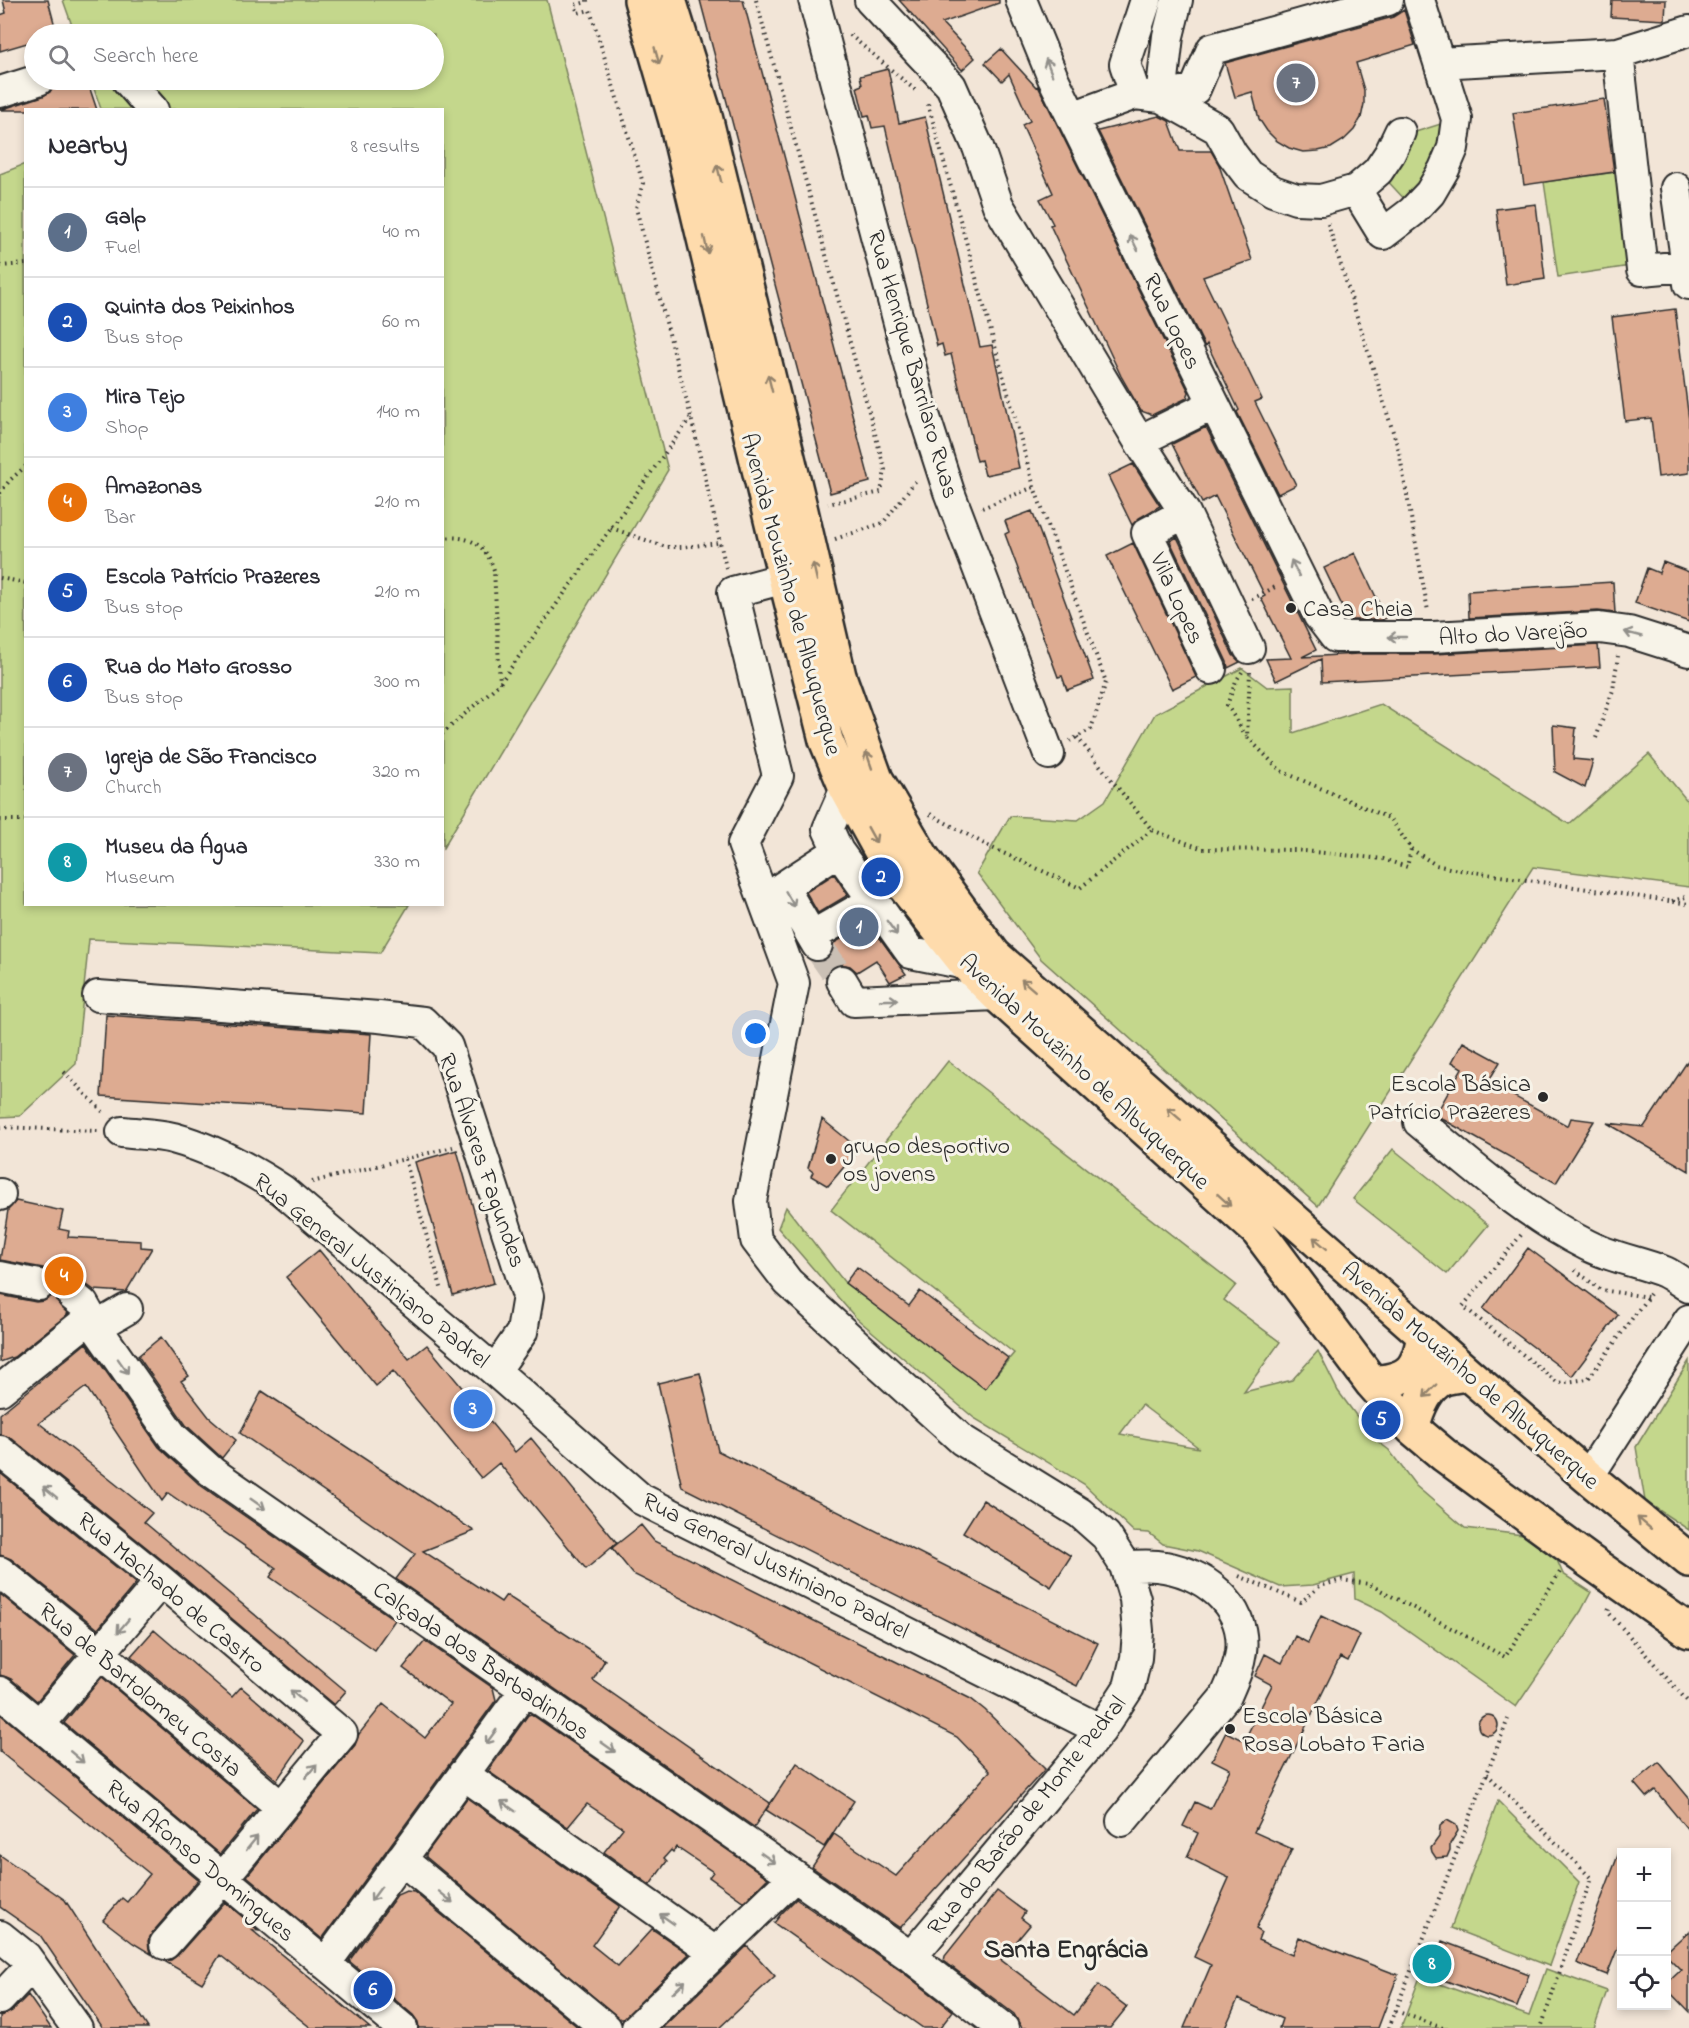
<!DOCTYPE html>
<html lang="en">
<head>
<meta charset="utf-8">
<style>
  body { margin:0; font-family:"Indie Flower",sans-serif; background:#f7f7f7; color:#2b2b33 }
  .controls { position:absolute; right:18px; bottom:18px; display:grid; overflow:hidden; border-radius:0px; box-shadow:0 3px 9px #0003 }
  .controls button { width:54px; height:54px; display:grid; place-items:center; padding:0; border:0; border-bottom:2px solid #e1e1e2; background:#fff; color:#2b2b33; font:30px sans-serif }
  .you { position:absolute; left:756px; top:1034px; width:21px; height:21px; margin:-15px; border:4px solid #fff; border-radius:50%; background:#1a73e8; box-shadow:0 0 0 9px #1a73e833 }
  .badge { display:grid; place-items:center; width:39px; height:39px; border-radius:50%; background:#2b2b2b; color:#fff; font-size:20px; font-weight:700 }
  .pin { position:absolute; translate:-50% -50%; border:3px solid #fff; box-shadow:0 2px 6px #0006 }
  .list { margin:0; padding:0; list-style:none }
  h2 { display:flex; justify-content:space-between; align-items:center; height:78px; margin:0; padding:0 24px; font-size:26px }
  h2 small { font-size:20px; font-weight:400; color:#7c7c81 }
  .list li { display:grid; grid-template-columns:39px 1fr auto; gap:18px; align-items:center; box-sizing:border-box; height:90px; padding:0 24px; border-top:2px solid #e1e1e2 }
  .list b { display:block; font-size:22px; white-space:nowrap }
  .list p { margin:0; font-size:20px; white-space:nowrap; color:#7c7c81 }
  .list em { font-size:20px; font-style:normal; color:#7c7c81 }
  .icon { flex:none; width:33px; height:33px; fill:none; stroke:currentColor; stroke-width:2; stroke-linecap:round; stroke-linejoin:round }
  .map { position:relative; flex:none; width:1689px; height:2028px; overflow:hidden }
  .search { position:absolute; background:#fff; box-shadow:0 3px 9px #0003; left:24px; top:24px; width:420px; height:66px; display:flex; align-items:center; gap:15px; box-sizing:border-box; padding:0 21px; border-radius:33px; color:#7c7c81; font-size:22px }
  .panel { position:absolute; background:#fff; box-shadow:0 3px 9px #0003; left:24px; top:108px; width:420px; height:798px; border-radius:0px }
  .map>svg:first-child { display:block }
</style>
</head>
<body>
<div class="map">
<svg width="1689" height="2028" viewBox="0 0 1689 2028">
  <rect width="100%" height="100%" fill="#f2e5d7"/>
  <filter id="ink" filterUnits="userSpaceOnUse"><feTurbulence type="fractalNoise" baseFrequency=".0167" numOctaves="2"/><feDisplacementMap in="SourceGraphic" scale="12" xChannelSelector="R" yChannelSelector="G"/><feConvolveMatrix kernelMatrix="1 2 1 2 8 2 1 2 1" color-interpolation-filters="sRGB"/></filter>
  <g filter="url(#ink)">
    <path fill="#c4d78c" stroke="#78815c" stroke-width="1.5" fill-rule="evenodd" d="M63 0H547L668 470 443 848 442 110 101 109 91 80H434V34H75Z
      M1450 121 1447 139 1409 204 1381 174 1403 136Z
      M25 164 26 904 409 905 380 953 89 939 76 1064 20 1116 0 1117V174Z
      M1616 172 1630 266 1558 277 1544 182Z
      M1242 668 1267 687 1293 686V733L1381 704 1569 824 1649 754 1689 803V887L1533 867 1318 1206 1041 959 977 873 1010 816 1078 820 1105 801 1155 714Z
      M948 1061 1236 1285 1224 1300 1280 1342 1244 1392 1292 1380 1318 1351 1338 1391 1372 1437 1389 1450 1416 1486 1465 1528 1523 1535 1557 1560 1563 1574 1591 1592 1581 1611 1516 1707 1382 1612 1355 1599 1354 1574 1313 1585 1280 1587 1198 1551 1163 1544 1149 1533 1134 1532 1084 1484 974 1418 855 1317 778 1228 786 1207 845 1283 985 1388 1014 1353 831 1210ZM1142 1405 1199 1448 1120 1434Z
      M1393 1149 1488 1225 1447 1274 1353 1199Z
      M1689 1361V1530L1645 1501 1636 1447Z
      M1498 1801 1579 1882 1549 1966 1451 1928Z
      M1546 1969 1607 1991 1594 2028H1401L1420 1977 1529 2016Z"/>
    <path fill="#ddab91" stroke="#2b2b2b" stroke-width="1.5" d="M3 0H48L57 34H34V41L0 51V15L6 13Z
      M700 0H743L870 482 830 493Z
      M899 0H999V3L942 23 975 58 962 70Z
      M1612 0H1666L1665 20 1611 17Z
      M1404 10 1415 45 1356 63 1364 90V104L1361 118 1354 130 1344 140 1331 148 1318 151 1303 152 1289 148 1277 141 1267 131 1259 119 1252 92 1235 97 1225 63 1393 17Z
      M1001 49 1036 87 1038 86 1189 392 1187 398 1152 415 1141 411 1121 376 1050 225 1053 224 1040 199 1053 193 1022 125 1030 121 1009 74 1002 81 985 63Z
      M888 69 899 123 925 117 980 347 992 345 1019 468 985 475 981 460 977 461 951 354 945 356 942 344 937 346 885 126 872 128 869 115 864 116 857 87 862 85 860 76Z
      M74 80H87L97 110H0L43 96 50 92 54 85Z
      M1604 99 1614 172 1524 185 1513 113Z
      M1159 116 1169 121 1180 151H1211L1219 165 1252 260 1203 277 1262 399 1255 402 1296 485 1278 494 1237 412 1239 410 1207 344 1205 347 1098 131Z
      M1536 204 1545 279 1506 285 1496 209Z
      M1675 309 1689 420V473L1658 477 1651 418 1625 421 1612 317Z
      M1206 427 1316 650 1302 657 1358 654H1434L1598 645 1600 667 1322 682 1321 659 1276 681 1266 659 1291 658 1261 598 1265 596 1215 496 1202 503 1172 444Z
      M1133 464 1160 506 1139 518 1132 525 1108 476Z
      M1032 511 1094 680 1067 690 1062 676 1058 677 1005 534 1009 532 1005 521Z
      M1177 537 1233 655 1240 662 1228 668 1227 662 1170 541Z
      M1133 543 1196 677 1172 689 1107 556Z
      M1355 553 1386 618 1381 620H1349L1324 568Z
      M1663 562 1689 572V622L1635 603 1647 568 1659 573Z
      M1613 582 1615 613 1598 611 1469 618 1468 591Z
      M1553 725 1576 728 1573 759 1593 761 1585 788 1555 772Z
      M834 874 848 895 818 913 806 892Z
      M869 923 906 974 890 982 876 960 857 972 850 966 841 964 834 966 827 972 826 977 817 962 825 960 832 954 834 943Z
      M106 1015 371 1034 366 1113 101 1096Z
      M1463 1042 1500 1062 1488 1082 1568 1126 1571 1118 1594 1121 1556 1183 1444 1120 1436 1114 1462 1068 1452 1062Z
      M1689 1059V1171L1607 1123 1644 1127Z
      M822 1119 859 1149 828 1186 811 1176 813 1172 808 1168Z
      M457 1150 494 1283 453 1295 415 1162Z
      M16 1201 63 1211 59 1229 69 1231 68 1237 141 1241V1247L152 1248 126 1292 94 1290 84 1283 75 1279 67 1280 60 1285 56 1293 57 1302 68 1314 14 1357 0 1362V1295L36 1302 44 1301 52 1296 56 1288 55 1279 51 1273 43 1268 0 1260 8 1210Z
      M1528 1248 1618 1315 1572 1376 1483 1309Z
      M319 1250 409 1359 427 1345 515 1452 531 1438 617 1543 586 1569 499 1463 481 1478 393 1371 376 1386 286 1277Z
      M857 1267 909 1306 920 1291 1008 1358 985 1389 845 1283Z
      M161 1337 189 1376 181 1381 209 1417 236 1440 222 1458 186 1425 138 1356Z
      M86 1343 159 1447 200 1485 395 1620 374 1650 270 1577 276 1568 168 1493 162 1501 86 1387 39 1423 152 1513 144 1522 346 1691 334 1705 172 1568 11 1438 0 1434V1414Z
      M700 1373 718 1451 1098 1643 1077 1686 682 1487 658 1383Z
      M262 1391 474 1531 423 1551 501 1602 506 1595 605 1660 593 1680 770 1803 754 1827 396 1579 415 1554 240 1433Z
      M0 1473 136 1583 98 1629 11 1559 0 1555Z
      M983 1500 1071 1556 1051 1587 963 1532Z
      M641 1525 654 1541 971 1699 985 1710 1045 1769 900 1928 812 1867 834 1834 896 1876 990 1771 957 1737 633 1574 612 1548Z
      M0 1594 75 1655 37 1701 11 1679 0 1675Z
      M1321 1616 1360 1635 1348 1661 1340 1657 1254 1832 1292 1849 1256 1929 1261 1932 1258 1940 1292 1955 1299 1937 1398 1975 1378 2028H1279L1282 2019 1238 1999 1225 2028H1184L1211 1965 1194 1957 1229 1878 1187 1857 1198 1833 1183 1826 1195 1802 1210 1809 1230 1769 1212 1760 1226 1732 1244 1741 1272 1685 1255 1676 1265 1654 1282 1663 1295 1636 1308 1643Z
      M154 1630 232 1697 241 1687 304 1741 277 1780 131 1656Z
      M425 1641 493 1688 496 1700 322 1939 247 1876 355 1745 359 1734 383 1704 425 1738 451 1704 403 1668Z
      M102 1677 257 1809 220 1854 64 1723Z
      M0 1714 198 1880 152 1933 148 1941 149 1949 151 1954 133 1943 103 1920 122 1898 127 1902 150 1874 0 1752Z
      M531 1714 768 1878 744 1902 709 1877 713 1872 676 1847 673 1852 671 1850 664 1858 667 1861 650 1885 604 1852 623 1828 587 1804 568 1827 488 1771 528 1715Z
      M1478 1725a10 10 0 1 1 20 0a10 10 0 1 1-20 0Z
      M1659 1762 1689 1798V1831L1655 1790 1646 1797 1634 1783Z
      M797 1763 854 1801 824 1847 766 1810Z
      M467 1798 620 1906 592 1945 618 1966 652 1929 689 1954 623 2019H620L426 1857V1854Z
      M1447 1820 1456 1825 1458 1831 1450 1844V1850L1447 1857 1436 1858 1432 1852 1431 1848 1439 1837 1440 1826Z
      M1620 1850 1622 1851V1937L1607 1975 1577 1963Z
      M0 1855 65 1900 148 2028H103L40 1935 0 1907Z
      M406 1891 414 1892 579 2028H419L418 2022 413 2015 349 1961 397 1895Z
      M997 1891 1025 1912 1021 1918 1030 1925 1001 1960 1074 2015 1098 1985 1127 2007 1110 2028H1022L1014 2014 944 1961 945 1956Z
      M796 1899 901 1971 953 2011 940 2028H923L774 1923 781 1914Z
      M225 1902 259 1931 252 1930 370 2028H311L220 1955 202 1983 164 1961 171 1960 178 1955Z
      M1689 1931V2012L1666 1988V1984L1681 1970 1666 1955V1952Z
      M1442 1941 1529 1974 1517 2007 1430 1975Z
      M747 1946 775 1976 719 2028H662Z
      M28 1995 51 2028H0V2016L12 2011Z"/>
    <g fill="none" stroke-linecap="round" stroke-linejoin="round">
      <path stroke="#cac0b5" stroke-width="30" stroke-dasharray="30 15" stroke-linecap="butt" d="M817 945 842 981"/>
      <g stroke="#2b2b2b" stroke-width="34">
        <path id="minor" d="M814 0 919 399 949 492 1049 754
          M870 0 951 86 978 147 998 205 1139 441 1214 404
          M1021 0 1053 78 1072 117 1319 616 1335 637H1433L1599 628 1629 632 1689 651
          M1177 0 1168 36 1161 97 1218 129 1232 154 1248 175 1273 191 1296 199 1321 200 1356 190 1378 171 1390 153 1400 132
          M1618 53 1642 270 1687 266 1689 284
          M1439 63 1618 53 1689 31
          M127 80 153 110
          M0 92 38 80
          M1135 94 1125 64 1146 0
          M1072 117 1135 94 1161 97 1195 89 1212 49 1388 0
          M1676 188 1687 266
          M1356 190 1383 234 1412 212 1430 193 1444 169 1453 148 1457 119 1419 0
          M1139 441 1185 513 1249 648
          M1185 513 1147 533 1211 669
          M785 578 733 592 778 776 743 844 794 983 751 1201 756 1240 788 1282 962 1440 1080 1513 1106 1536 1125 1566 1135 1599 1138 1631 1136 1658 1129 1687 1101 1730 911 1957
          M846 788 828 829 838 851 911 953 966 964
          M812 936 873 901
          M817 945 783 887 838 851
          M842 981 854 1001 997 995
          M98 996 379 1017 423 1022 447 1046 528 1296 522 1332 495 1371
          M1419 1122C1472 1166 1525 1214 1587 1245 1612 1258 1640 1262 1665 1272 1673 1276 1681 1282 1689 1287
          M122 1132C139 1134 157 1134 173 1138 213 1149 247 1167 282 1190L495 1371 641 1499 1101 1730
          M0 1195V1194
          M0 1277 39 1285
          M73 1296 83 1304 96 1327 173 1437 212 1472 911 1957 1003 2028
          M96 1327 127 1309
          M0 1390 90 1318
          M0 1451 161 1581 342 1734 222 1879 165 1944
          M1588 1477 1689 1320
          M0 1572 100 1653 281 1807
          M0 1692 402 2028
          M39 1725 161 1581
          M463 1774 715 1952
          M1122 1821 1226 1696C1232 1682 1239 1668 1241 1652 1247 1604 1201 1570 1157 1566 1147 1565 1135 1566 1125 1566
          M401 1859 606 2028
          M0 1936 26 1957 77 2028
          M325 1964 525 1690
          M0 1999 32 1965
          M637 2028 794 1877"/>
      </g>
      <g stroke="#2b2b2b" stroke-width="38">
        <path id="major" d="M641 0 676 121 779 553 826 740 846 788 892 871 966 964 997 995 1258 1231 1372 1383 1412 1428 1444 1455 1589 1561 1689 1631
          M669 0 704 112 801 511 839 676 876 779 922 857 994 955 1468 1374 1588 1477 1689 1560
          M1372 1383C1409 1380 1418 1371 1424 1335
          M1412 1428C1417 1410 1425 1386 1444 1378 1451 1376 1461 1375 1468 1374"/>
      </g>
      <path stroke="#2b2b2b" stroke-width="4" stroke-dasharray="1.5 4.5" stroke-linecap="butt" d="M587 0V2L575 5 578 13 590 10 643 183 636 208 691 417 726 568
        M756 0 885 470 881 492 828 504
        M850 35 915 90
        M928 104 1034 487 1106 682 1091 729 1070 741
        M1328 224 1399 451 1428 611
        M0 266 26 264
        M0 493 10 480 26 466
        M982 508 1034 487
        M611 528 666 547H684L719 543
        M442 538C469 535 486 544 494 570L500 683
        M835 539 883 523 917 479
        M0 578 26 583
        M1252 599 1275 587
        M1242 672 1236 681 1227 705 1246 736
        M442 734 500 683 691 417
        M1077 737 1152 830 1203 849 1295 850 1383 859 1407 867 1411 849 1391 819 1281 771 1247 737 1250 672
        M1596 738 1613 690 1618 656
        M930 814 990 847 1080 888 1152 830
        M0 820H26
        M1411 849 1436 865 1453 869 1689 904
        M1672 901 1689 896
        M64 1072 105 1114
        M0 1127 98 1131
        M405 1159 442 1291
        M312 1182 453 1147
        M1521 1235 1463 1306 1558 1383 1588 1379 1650 1294
        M1575 1270 1601 1290 1648 1297
        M1239 1576 1301 1602 1320 1586 1342 1580 1369 1584 1505 1657 1560 1572
        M1609 1609 1608 1612 1689 1703
        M1487 1774 1591 1878 1541 2028
        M1396 2011 1443 2028
        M1389 2028 1508 1719"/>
      <use href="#minor" stroke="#f7f3e8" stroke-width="30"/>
      <use href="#major" stroke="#fedbac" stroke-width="33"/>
    </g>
    <defs><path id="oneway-shaft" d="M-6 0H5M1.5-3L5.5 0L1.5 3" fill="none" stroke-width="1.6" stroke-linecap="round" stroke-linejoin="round" transform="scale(1.5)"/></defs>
    <g stroke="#94836c">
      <use href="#oneway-shaft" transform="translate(657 56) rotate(74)"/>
      <use href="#oneway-shaft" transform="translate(719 173) rotate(-104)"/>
      <use href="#oneway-shaft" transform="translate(706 245) rotate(77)"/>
      <use href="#oneway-shaft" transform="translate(770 383) rotate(-104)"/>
      <use href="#oneway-shaft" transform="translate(815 572) rotate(-103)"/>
      <use href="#oneway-shaft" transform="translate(869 760) rotate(-109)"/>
      <use href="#oneway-shaft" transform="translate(872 835) rotate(61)"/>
      <use href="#oneway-shaft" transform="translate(1028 985) rotate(-139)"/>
      <use href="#oneway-shaft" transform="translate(1174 1114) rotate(-139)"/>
      <use href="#oneway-shaft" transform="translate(1224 1200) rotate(42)"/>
      <use href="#oneway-shaft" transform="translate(1320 1243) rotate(-139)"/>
      <use href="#oneway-shaft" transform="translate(1430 1391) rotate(134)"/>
      <use href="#oneway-shaft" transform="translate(1644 1523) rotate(-140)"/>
    </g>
    <g stroke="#918f8a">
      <use href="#oneway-shaft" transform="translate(1049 67) rotate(-111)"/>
      <use href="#oneway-shaft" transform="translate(1134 243) rotate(-116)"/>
      <use href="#oneway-shaft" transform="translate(1295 568) rotate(-116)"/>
      <use href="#oneway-shaft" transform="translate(1633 634) rotate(-165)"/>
      <use href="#oneway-shaft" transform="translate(1397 637) rotate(180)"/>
      <use href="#oneway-shaft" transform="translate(790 899) rotate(60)"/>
      <use href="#oneway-shaft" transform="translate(892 928) rotate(54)"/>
      <use href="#oneway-shaft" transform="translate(889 1000) rotate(-2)"/>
      <use href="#oneway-shaft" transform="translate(123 1366) rotate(55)"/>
      <use href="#oneway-shaft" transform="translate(50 1492) rotate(-141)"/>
      <use href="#oneway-shaft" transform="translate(258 1504) rotate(35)"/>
      <use href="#oneway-shaft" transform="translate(123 1626) rotate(130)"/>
      <use href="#oneway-shaft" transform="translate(297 1696) rotate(-140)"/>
      <use href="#oneway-shaft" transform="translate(491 1737) rotate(126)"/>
      <use href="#oneway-shaft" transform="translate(608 1747) rotate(35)"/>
      <use href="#oneway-shaft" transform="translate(77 1757) rotate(40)"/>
      <use href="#oneway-shaft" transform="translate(311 1771) rotate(-50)"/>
      <use href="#oneway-shaft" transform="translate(508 1806) rotate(-145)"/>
      <use href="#oneway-shaft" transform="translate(252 1843) rotate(-51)"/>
      <use href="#oneway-shaft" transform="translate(768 1858) rotate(35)"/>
      <use href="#oneway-shaft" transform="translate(376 1894) rotate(126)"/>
      <use href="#oneway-shaft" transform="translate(446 1897) rotate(39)"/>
      <use href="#oneway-shaft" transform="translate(667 1919) rotate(-145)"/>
      <use href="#oneway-shaft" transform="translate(679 1987) rotate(-44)"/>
    </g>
  </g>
  <g fill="#2b2b2b" stroke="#f7f3e8" stroke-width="2">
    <circle cx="1291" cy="608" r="6"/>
    <circle cx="1543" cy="1097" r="6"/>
    <circle cx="831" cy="1159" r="6"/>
    <circle cx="1230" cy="1729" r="6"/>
  </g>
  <g text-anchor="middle" stroke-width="6" stroke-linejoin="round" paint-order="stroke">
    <g font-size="24" fill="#2b2b2b" stroke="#f7f3e8">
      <text transform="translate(1173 321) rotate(64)" y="8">Rua Lopes</text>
      <text transform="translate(914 364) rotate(74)" y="8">Rua Henrique Barrilaro Ruas</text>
      <text transform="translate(792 594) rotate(75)" y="8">Avenida Mouzinho de Albuquerque</text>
      <text transform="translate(1178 598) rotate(65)" y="8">Vila Lopes</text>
      <text transform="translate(1513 633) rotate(-3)" y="8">Alto do Varejão</text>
      <text transform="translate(1085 1071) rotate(43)" y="8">Avenida Mouzinho de Albuquerque</text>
      <text transform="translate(483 1160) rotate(71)" y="8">Rua Álvares Fagundes</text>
      <text transform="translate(372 1270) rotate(39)" y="8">Rua General Justiniano Padrel</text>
      <text transform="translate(1471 1375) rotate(41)" y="8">Avenida Mouzinho de Albuquerque</text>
      <text transform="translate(776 1565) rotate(27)" y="8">Rua General Justiniano Padrel</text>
      <text transform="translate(172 1592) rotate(40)" y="8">Rua Machado de Castro</text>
      <text transform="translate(482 1660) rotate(35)" y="8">Calçada dos Barbadinhos</text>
      <text transform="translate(141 1689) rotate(40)" y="8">Rua de Bartolomeu Costa</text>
      <text transform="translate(1026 1815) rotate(-51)" y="8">Rua do Barão de Monte Pedral</text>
      <text transform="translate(201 1860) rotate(40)" y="8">Rua Afonso Domingues</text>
    </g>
    <g font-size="24" fill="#2b2b2b" stroke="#f7f3e8" text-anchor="start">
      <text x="1303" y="616">Casa Cheia</text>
      <text x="1531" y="1091" text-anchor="end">Escola Básica<tspan x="1531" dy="28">Patrício Prazeres</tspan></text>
      <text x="843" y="1153">grupo desportivo<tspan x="843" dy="28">os jovens</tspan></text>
      <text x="1242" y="1723">Escola Básica<tspan x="1242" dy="28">Rosa Lobato Faria</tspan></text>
    </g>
    <g font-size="26" font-weight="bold" fill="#2b2b2b" stroke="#f7f3e8">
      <text x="1066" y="1957">Santa Engrácia</text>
    </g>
  </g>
</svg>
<div class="controls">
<button>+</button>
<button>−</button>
<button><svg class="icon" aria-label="locate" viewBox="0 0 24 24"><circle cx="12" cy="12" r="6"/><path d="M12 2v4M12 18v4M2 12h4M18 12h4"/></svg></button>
</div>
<div class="you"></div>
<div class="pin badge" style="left:859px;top:927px;background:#5c6f8a">1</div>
<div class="pin badge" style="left:881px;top:877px;background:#1a4fb4">2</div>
<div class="pin badge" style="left:473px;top:1409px;background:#3f7fe0">3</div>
<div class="pin badge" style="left:64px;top:1276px;background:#e8710a">4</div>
<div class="pin badge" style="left:1381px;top:1420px;background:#1a4fb4">5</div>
<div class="pin badge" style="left:373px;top:1990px;background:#1a4fb4">6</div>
<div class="pin badge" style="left:1296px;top:83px;background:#6b7280">7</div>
<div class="pin badge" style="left:1432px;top:1964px;background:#0f9aa8">8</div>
<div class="search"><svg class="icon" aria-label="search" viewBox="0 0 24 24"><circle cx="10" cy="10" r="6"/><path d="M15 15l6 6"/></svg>Search here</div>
<section class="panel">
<h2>Nearby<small>8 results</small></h2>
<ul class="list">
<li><span class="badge" style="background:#5c6f8a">1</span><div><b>Galp</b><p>Fuel</p></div><em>40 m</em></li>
<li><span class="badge" style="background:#1a4fb4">2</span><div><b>Quinta dos Peixinhos</b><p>Bus stop</p></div><em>60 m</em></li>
<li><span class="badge" style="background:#3f7fe0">3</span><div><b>Mira Tejo</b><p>Shop</p></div><em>140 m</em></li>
<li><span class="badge" style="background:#e8710a">4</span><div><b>Amazonas</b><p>Bar</p></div><em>210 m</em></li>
<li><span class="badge" style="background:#1a4fb4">5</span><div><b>Escola Patrício Prazeres</b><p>Bus stop</p></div><em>210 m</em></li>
<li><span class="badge" style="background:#1a4fb4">6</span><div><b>Rua do Mato Grosso</b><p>Bus stop</p></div><em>300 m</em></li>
<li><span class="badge" style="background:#6b7280">7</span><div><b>Igreja de São Francisco</b><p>Church</p></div><em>320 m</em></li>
<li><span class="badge" style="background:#0f9aa8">8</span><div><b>Museu da Água</b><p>Museum</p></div><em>330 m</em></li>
</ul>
</section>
</div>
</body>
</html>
